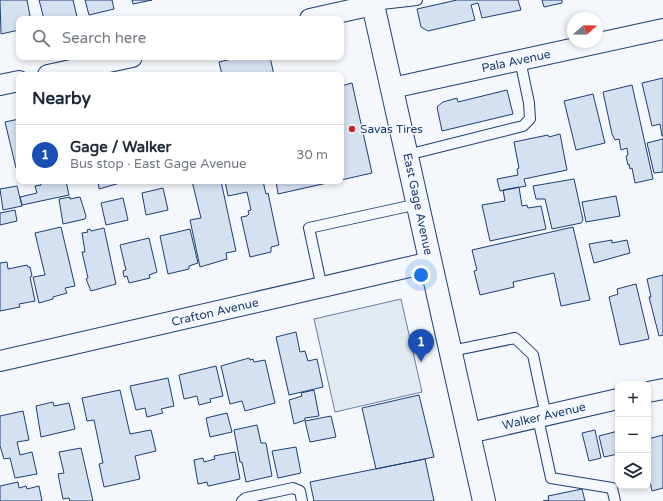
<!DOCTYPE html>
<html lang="en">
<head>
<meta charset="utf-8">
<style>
  body { margin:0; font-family:"Varela Round",sans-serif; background:#f2f2f3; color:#1f2937 }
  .controls { position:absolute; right:12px; bottom:12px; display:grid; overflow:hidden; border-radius:8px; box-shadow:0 2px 6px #0003 }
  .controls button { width:36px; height:36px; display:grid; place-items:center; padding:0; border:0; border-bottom:1px solid #e0e1e3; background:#fff; color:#1f2937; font:20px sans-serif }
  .compass { position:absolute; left:567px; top:12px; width:36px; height:36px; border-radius:50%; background:#fff; box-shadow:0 2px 6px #0003; rotate:70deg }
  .you { position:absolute; left:421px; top:275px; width:14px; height:14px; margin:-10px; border:3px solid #fff; border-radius:50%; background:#1a73e8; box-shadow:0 0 0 6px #1a73e833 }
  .badge { display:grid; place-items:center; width:26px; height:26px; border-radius:50%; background:#b45309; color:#fff; font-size:13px; font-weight:700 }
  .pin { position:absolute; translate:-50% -33px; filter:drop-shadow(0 1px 2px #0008) }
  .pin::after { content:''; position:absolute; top:21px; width:14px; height:12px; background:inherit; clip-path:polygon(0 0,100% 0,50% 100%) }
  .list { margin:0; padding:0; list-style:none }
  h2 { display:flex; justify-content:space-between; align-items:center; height:52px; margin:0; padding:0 16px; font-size:17px }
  h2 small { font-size:13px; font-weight:400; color:#747a83 }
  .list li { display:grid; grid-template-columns:26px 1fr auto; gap:12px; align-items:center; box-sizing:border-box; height:60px; padding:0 16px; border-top:1px solid #e0e1e3 }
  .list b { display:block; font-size:15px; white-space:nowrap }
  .list p { margin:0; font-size:13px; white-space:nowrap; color:#747a83 }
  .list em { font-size:13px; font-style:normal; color:#747a83 }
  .icon { flex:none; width:22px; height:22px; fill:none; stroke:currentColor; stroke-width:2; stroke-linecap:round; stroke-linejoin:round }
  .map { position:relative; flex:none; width:663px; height:501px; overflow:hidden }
  .search { position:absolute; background:#fff; box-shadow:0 2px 6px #0003; left:16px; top:16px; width:328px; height:44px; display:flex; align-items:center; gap:10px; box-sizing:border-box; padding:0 14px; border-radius:8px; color:#747a83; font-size:15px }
  .panel { position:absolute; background:#fff; box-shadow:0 2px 6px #0003; left:16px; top:72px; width:328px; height:112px; border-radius:8px }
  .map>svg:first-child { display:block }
</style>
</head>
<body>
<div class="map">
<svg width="663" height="501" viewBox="0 0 663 501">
  <rect width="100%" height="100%" fill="#f4f7fb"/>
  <path fill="#e3e9f0" stroke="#687fa3" d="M401 299 422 392 335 412 314 319Z"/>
  <path fill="#d5e0f0" stroke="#1d3f73" d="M0 0H27L30 16 19 19V30L1 34Z
    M39 0H73L77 17 44 19Z
    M85 0H112L114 9 89 15Z
    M132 0H152L133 4Z
    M457 0H518L521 10 482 18 478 3 471 5 475 20 428 31 421 27 417 9Z
    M542 0H562V3L544 7Z
    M240 57H270L274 75H222L219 62Z
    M663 78V136H662L660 124 652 126 642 83Z
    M352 83 372 173 341 180V86Z
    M632 85 653 179 635 183 632 168 630 169 629 164 628 165 626 156 628 155 627 148 621 150 619 139 615 140 612 134 603 92Z
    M507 90 513 114 442 131 437 107 443 102 457 98 458 102Z
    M593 94 605 143 576 150 564 101Z
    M19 119V167L16 168 5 122Z
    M560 134 567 170 524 179 526 186 500 191 497 179 518 175 517 169 519 168 514 142 548 135 549 137Z
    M663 139V172L654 173 647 143Z
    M574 179 583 220 581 223 552 229 545 199H536L533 186Z
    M40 181H66L69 195 22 205 20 197 37 193 35 186 41 185Z
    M98 181H127L99 189Z
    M192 181H221L236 251 226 253 227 259 200 267 190 220 201 218Z
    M225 181H263L266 194 268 193 279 245 271 247V252L250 257 241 217 247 216 249 214 248 211 251 210 247 192 228 196Z
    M276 181H336L278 194Z
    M17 186 22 206 3 210 0 189Z
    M519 187 522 206 527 205 528 208 541 206 546 229 490 241 482 205 505 201 503 190Z
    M163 188 168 210 146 215 142 193Z
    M616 196 620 216 586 222 582 202Z
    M70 197V199L80 197 86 216 85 219 63 224 59 199Z
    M123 198 128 220 106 225 101 203Z
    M15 210 17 221 0 225V213Z
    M61 227 75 286 65 288 67 293 53 297V299L39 303 33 277 45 275 35 233Z
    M573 227 590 300 561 306 554 273 513 282 514 287 480 295 474 271 477 270 472 250Z
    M104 228 116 284 91 291 86 279 88 278 82 252H85L82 233 88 232 87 230 90 229 91 231Z
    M190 229 198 263 189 266V269L168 274 160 236Z
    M149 238 157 272 149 275 150 278 129 283 127 276 124 277 123 271 126 270 120 245Z
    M612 240V243L627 240 630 253 594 263 589 244Z
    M7 262 8 269 27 265 28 267H30L32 276 30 277 35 301 19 304 20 307 0 311V263Z
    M663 275V335L659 336 649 297H651L647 279Z
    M636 284 649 339 620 345 609 297 618 294 617 289Z
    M296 332 300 352 305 351 308 361 317 359 323 387 289 395 276 337Z
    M249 358 250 360 253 359 254 362 265 360 275 403 245 411 242 401 230 404 221 366Z
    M216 366 223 396 210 399 211 402 199 405 197 396 184 399 179 375Z
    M168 378 174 406 161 409 163 413 147 417 145 408 136 410 130 386Z
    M120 390 130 434 151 430 156 451 135 456 140 479 104 487 99 464 103 463 94 420 87 421 82 398Z
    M314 390 319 416 305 418V420L294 424 289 400 302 396 301 393Z
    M419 395 434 457 376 469 362 408Z
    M53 402 54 406 69 403 75 429 41 437 36 406Z
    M23 411 29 440 17 442 20 455 32 452 37 474 15 478 10 458 4 459 0 446V416Z
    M227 413 232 432 210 437 206 418Z
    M331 416 336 437 310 442 305 421Z
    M257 425 261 443H266L272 476 246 482 242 462H240L234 430Z
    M595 430 601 458 589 461 582 433Z
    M618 431V454L604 457 599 436Z
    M663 435V488L652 491 648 472V439Z
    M296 447 301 473 278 478 272 451Z
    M81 448 93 501H70L69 498 63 499 58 474 64 473 59 452Z
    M235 452 240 479 213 485 208 486 207 482 198 484 194 460 203 458 204 462 215 459 214 456Z
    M425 459 434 501H314L310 482Z
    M18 482 19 488 26 486 27 489 39 486 42 501H0V486Z
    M582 489 585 501H543L549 500 548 496Z"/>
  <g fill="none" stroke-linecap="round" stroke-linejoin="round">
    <g stroke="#1d3f73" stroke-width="12">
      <path id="service" d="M373 5 417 0
        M407 155 523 126 530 119 529 103 520 60
        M322 288 309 228 418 204
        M451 351 515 338 533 355 546 416
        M538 418 551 478 612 488 615 501
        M242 501 246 498 293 488 300 491 302 501"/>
    </g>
    <g stroke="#1d3f73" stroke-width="22">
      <path id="minor" d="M310 19 373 5
        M48 75 132 57
        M0 85 19 81
        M392 88 663 29
        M0 361 431 262
        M648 392 663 389
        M469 433 618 399"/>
    </g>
    <g stroke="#1d3f73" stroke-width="24">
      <path id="secondary" d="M372 0 484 501"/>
    </g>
    <use href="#service" stroke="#f4f7fb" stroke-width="10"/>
    <use href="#minor" stroke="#f4f7fb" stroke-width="20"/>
    <use href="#secondary" stroke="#f4f7fb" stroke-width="22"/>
  </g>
  <circle fill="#c62828" stroke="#f4f7fb" stroke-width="1.5" cx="352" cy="129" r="4"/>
  <g text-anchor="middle" stroke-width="3" stroke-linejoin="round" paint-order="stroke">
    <g font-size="12" fill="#1d3f73" stroke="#f4f7fb">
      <text transform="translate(516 61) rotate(-12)" y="4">Pala Avenue</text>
      <text transform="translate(418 204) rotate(78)" y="4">East Gage Avenue</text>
      <text transform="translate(215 312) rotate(-13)" y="4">Crafton Avenue</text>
      <text transform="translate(544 416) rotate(-13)" y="4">Walker Avenue</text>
    </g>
    <g font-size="12" fill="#1d3f73" stroke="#f4f7fb" text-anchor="start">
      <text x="360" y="133">Savas Tires</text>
    </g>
  </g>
</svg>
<div class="controls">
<button>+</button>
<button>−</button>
<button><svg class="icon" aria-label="layers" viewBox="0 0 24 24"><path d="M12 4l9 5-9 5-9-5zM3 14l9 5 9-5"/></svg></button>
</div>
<svg class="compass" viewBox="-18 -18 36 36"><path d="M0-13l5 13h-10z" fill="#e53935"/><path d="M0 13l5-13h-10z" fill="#747a83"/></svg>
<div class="you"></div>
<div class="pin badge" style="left:421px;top:362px;background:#1a4fb4">1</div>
<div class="search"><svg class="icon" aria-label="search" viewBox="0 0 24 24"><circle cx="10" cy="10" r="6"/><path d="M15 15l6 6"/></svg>Search here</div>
<section class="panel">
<h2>Nearby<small></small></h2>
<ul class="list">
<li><span class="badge" style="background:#1a4fb4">1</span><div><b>Gage / Walker</b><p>Bus stop · East Gage Avenue</p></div><em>30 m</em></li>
</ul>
</section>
</div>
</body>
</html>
